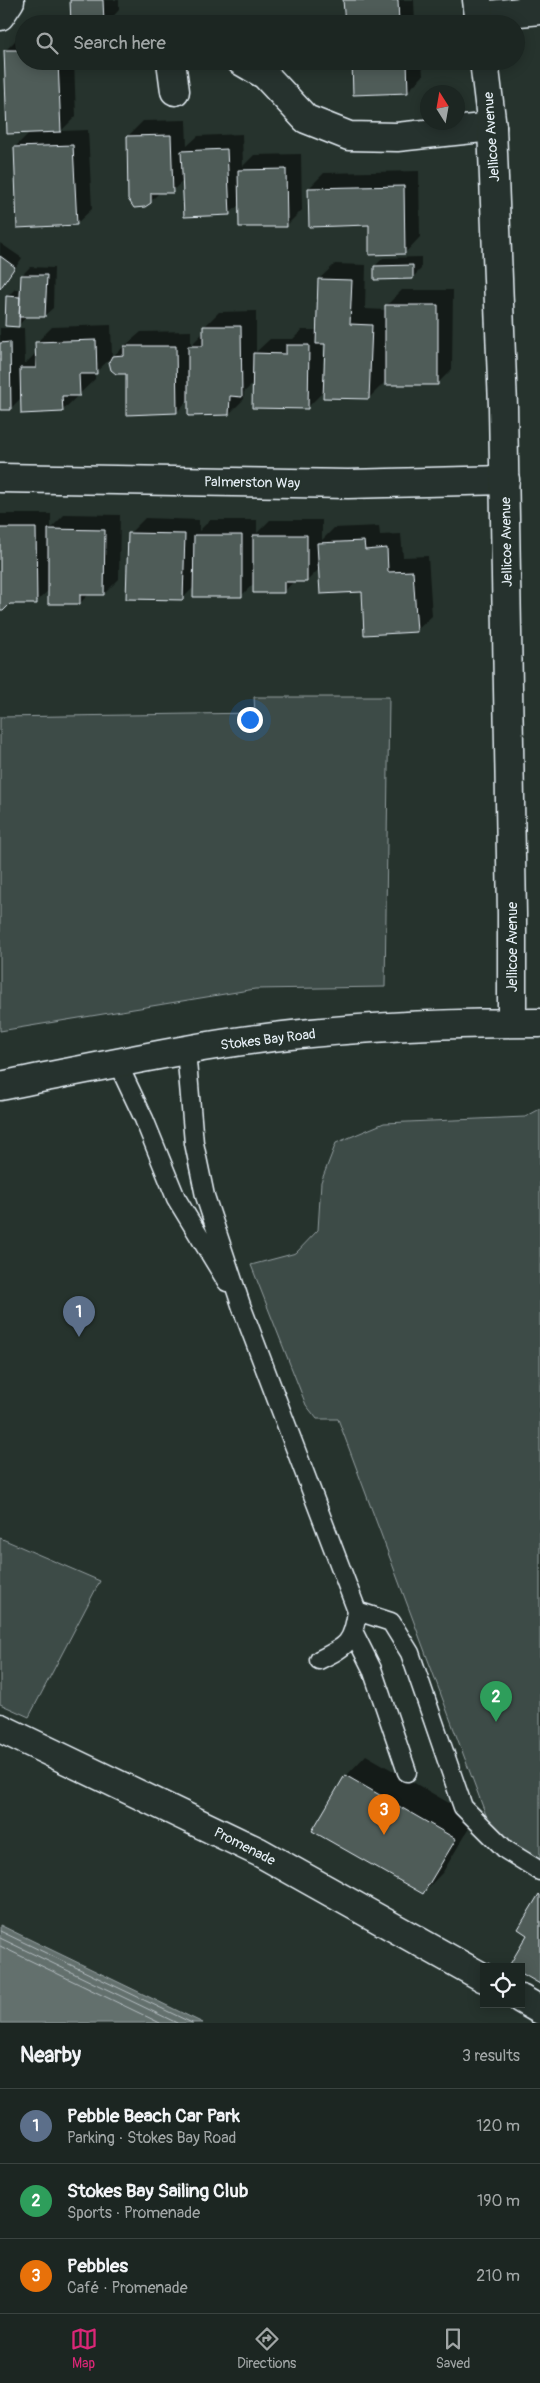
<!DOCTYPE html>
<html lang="en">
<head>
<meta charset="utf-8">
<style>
  body { margin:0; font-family:Pangolin,sans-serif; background:#29322f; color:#f1f3f6 }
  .controls { position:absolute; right:15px; bottom:15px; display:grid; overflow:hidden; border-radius:0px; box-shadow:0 2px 12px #0003 }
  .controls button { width:45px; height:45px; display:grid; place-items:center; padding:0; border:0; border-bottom:1px solid #3a4340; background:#1c2622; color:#f1f3f6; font:25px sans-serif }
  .compass { position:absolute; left:420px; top:85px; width:45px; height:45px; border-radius:50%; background:#1c2622; box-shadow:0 2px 12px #0003; rotate:349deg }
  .you { position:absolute; left:249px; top:719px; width:18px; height:18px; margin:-12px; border:4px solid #fff; border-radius:50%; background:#1a73e8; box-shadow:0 0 0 8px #1a73e833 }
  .badge { display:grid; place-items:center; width:32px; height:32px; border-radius:50%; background:#db2777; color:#fff; font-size:16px; font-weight:700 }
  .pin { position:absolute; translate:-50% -41px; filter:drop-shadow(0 1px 2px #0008) }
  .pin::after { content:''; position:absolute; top:26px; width:18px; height:15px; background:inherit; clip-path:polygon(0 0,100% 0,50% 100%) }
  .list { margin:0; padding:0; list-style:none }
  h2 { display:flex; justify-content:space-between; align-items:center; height:65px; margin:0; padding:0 20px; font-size:21px }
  h2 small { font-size:16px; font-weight:400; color:#a0a5a5 }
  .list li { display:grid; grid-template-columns:32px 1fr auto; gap:15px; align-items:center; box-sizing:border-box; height:75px; padding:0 20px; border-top:1px solid #3a4340 }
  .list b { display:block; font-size:19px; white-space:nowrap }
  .list p { margin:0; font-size:16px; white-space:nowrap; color:#a0a5a5 }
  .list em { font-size:16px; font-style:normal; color:#a0a5a5 }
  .icon { flex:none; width:28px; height:28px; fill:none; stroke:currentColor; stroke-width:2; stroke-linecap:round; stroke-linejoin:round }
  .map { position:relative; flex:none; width:540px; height:2023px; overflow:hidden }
  .search { position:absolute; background:#1c2622; box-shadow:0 2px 12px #0003; left:15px; right:15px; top:15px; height:55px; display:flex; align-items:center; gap:12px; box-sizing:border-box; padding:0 18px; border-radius:28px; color:#a0a5a5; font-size:19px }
  .sheet { height:290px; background:#1c2622 }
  nav { display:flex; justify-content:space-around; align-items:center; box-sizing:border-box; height:70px; border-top:1px solid #3a4340; background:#1c2622; font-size:14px; color:#a0a5a5 }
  nav a { display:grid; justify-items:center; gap:2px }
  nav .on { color:#db2777 }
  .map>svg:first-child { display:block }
</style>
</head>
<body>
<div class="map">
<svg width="540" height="2023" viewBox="0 0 540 2023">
  <rect width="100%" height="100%" fill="#26332d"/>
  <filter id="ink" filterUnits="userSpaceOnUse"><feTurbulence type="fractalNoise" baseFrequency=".02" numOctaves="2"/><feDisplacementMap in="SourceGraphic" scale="10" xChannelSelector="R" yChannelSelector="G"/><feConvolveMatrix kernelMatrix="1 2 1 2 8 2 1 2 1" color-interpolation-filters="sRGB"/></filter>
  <g filter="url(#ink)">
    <path fill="#3e4b47" stroke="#939ea0" d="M254 697H389L385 987 255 989 0 1031V717L255 713Z
      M540 1109V1875L502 1858 338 1419H317L306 1405 251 1265 296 1253 318 1230 321 1182 336 1143 384 1123 525 1117Z
      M0 1538 100 1581 29 1717 0 1704Z"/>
    <path fill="#636f6d" stroke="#98a3a5" d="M0 1925 203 2023H0Z"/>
    <path fill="#0007" fill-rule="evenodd" d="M71 0H119V10L106 24H73Z
      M344 0H414L415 24H346Z
      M21 35H24V61H74L76 116 61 131 88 130 92 209 76 224 15 147 30 132 5 51Z
      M353 61H422L423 76 407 92Z
      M186 120 187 146 198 136 242 134 243 166 254 155 301 154 302 210 286 226 240 204 229 214 184 180 172 191 160 192 150 202 128 136 143 121Z
      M419 171 420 237 405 253 370 224 309 188 324 173Z
      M0 243 22 258 0 290Z
      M421 257V269L413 277 375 266 383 258Z
      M335 264 366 265 365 309 386 310V306L402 290H453L452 369 437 384 386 381 369 398 325 390 307 408 254 383 244 392V399L229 414 189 399 177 412 127 372 113 356 141 332 191 331V345L204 332V327L219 312 256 311V352L270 339H293L302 330H318L319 279ZM323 343H326L325 373H323Z
      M30 267 54 268 53 308 44 316H27L19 325 7 297 15 289H22V275Z
      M111 325 112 357 95 373V379L62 411 22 397 10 409H0V328H24L25 364 36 353 37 342 52 327Z
      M0 514H51V528L65 514 120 515 119 579 104 594H89L80 603 49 590 36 602 10 603 0 610Z
      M145 518 199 520V531L210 520H257V533L270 520H322V540L334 528 379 526 380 535 401 534 403 557 428 556 432 616 416 631 363 591 320 568 307 581H294L284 592 254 583 241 596 194 587 182 599 129 534Z
      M366 1755 475 1818 443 1872 423 1893 346 1776Z"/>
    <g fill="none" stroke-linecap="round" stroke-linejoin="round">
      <path stroke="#b3bdc0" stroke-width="1" d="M0 1931 192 2023
        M0 1938 177 2023
        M0 1946 160 2023"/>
    </g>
    <path fill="#505c59" stroke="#e8f1f8" d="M70 0H103L104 24H71Z
      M343 0H398L399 24H345Z
      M4 50H24V61H58L61 132 7 134Z
      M352 61H407L408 93 353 95Z
      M171 135 173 193H151V203L145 207 134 208 128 199 127 136Z
      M73 145 77 225 17 228 14 147Z
      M227 149 230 215 184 217 181 151Z
      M286 169 287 227H239L238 170Z
      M404 186 405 254 369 255V225L309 227 308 188Z
      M0 256 15 267 0 289Z
      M413 265V279L374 280V266Z
      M21 275H47L45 317H19Z
      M318 279 352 280 350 324 372 325 369 399 323 398 325 344H316Z
      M6 296 20 297 19 327 5 326Z
      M385 305H438V385H385Z
      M203 326H241L242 397 230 396 229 415 188 416V346H203Z
      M96 340 97 374H79L80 396H62L63 412 21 414 20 368H36L35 342Z
      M10 342 11 410H0V343Z
      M286 345H309L308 409 252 408 253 353 286 354Z
      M124 346H176L177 413 126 415V374H116L111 370 109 362 112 356 124 355Z
      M0 528H36L37 604H10L3 611H0Z
      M48 529 105 530 104 595H80V604H48Z
      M128 533 185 534 183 600 126 599Z
      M194 535H242V597H193Z
      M253 535H307V582H284V593H253Z
      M364 541 365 550 387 548 388 572 413 571 417 632 364 635 362 592 320 594 317 543Z
      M345 1775 456 1839 423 1894 312 1831Z
      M539 1894 540 1895V1984L521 1973V1967L509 1966 527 1935 518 1929Z"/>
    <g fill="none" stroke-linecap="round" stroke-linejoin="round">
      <g stroke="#e8f1f8" stroke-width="21">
        <path id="lane" d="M186 1050 194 1143 205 1196 242 1308 357 1611C353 1643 347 1646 319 1660
          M118 1064 144 1119 176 1198 227 1282
          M357 1611 391 1622 410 1653 463 1807 506 1850 540 1871
          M354 1633 372 1669 407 1772"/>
      </g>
      <g stroke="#e8f1f8" stroke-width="31">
        <path id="street" d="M0 16 10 1
          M479 16 540 10
          M171 61 175 91
          M241 61 265 75 306 119 349 136 397 137 492 127
          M0 478 348 484 505 480
          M0 1728 259 1852 484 1978
          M521 1999 540 2010"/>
      </g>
      <g stroke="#e8f1f8" stroke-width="31">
        <path id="secondary" d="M477 0 480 24
          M484 61 492 127 503 406 512 914V1023
          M0 1086C62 1074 124 1061 186 1050 302 1029 422 1023 540 1023"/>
      </g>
      <use href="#lane" stroke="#26332d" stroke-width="18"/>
      <use href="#street" stroke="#26332d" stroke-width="28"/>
      <use href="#secondary" stroke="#26332d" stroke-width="28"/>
    </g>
  </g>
  <g text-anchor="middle" stroke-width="4" stroke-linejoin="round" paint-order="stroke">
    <g font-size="14" fill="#e8f1f8" stroke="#26332d">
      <text transform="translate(491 137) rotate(-94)" y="5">Jellicoe Avenue</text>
      <text transform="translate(252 482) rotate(1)" y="5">Palmerston Way</text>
      <text transform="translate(506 542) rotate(-91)" y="5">Jellicoe Avenue</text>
      <text transform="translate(512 947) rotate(-90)" y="5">Jellicoe Avenue</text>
      <text transform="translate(268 1039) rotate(-7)" y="5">Stokes Bay Road</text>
      <text transform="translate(245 1846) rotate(27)" y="5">Promenade</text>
    </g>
  </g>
</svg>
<div class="controls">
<button><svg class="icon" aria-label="locate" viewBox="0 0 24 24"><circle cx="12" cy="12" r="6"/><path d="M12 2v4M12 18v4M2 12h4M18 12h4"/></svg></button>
</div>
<svg class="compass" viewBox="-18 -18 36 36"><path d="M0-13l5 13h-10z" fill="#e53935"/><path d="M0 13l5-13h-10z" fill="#a0a5a5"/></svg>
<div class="you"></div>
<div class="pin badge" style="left:79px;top:1337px;background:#5c6f8a">1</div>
<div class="pin badge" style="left:496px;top:1722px;background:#2e9e5b">2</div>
<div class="pin badge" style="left:384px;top:1835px;background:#e8710a">3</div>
<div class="search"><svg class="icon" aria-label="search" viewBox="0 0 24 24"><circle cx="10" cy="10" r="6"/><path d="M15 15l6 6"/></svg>Search here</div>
</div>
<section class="sheet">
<h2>Nearby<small>3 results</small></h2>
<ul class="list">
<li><span class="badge" style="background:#5c6f8a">1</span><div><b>Pebble Beach Car Park</b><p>Parking · Stokes Bay Road</p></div><em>120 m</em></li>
<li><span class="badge" style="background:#2e9e5b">2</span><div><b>Stokes Bay Sailing Club</b><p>Sports · Promenade</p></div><em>190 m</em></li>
<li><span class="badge" style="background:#e8710a">3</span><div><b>Pebbles</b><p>Café · Promenade</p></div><em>210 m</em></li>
</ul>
</section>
<nav>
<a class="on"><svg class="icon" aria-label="map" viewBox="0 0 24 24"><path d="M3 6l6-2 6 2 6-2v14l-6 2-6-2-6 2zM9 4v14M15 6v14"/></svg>Map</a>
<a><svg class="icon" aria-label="directions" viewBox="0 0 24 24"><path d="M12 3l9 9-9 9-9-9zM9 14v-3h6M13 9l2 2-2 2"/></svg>Directions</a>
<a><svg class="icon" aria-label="saved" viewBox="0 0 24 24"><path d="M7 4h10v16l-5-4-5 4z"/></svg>Saved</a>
</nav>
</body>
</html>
